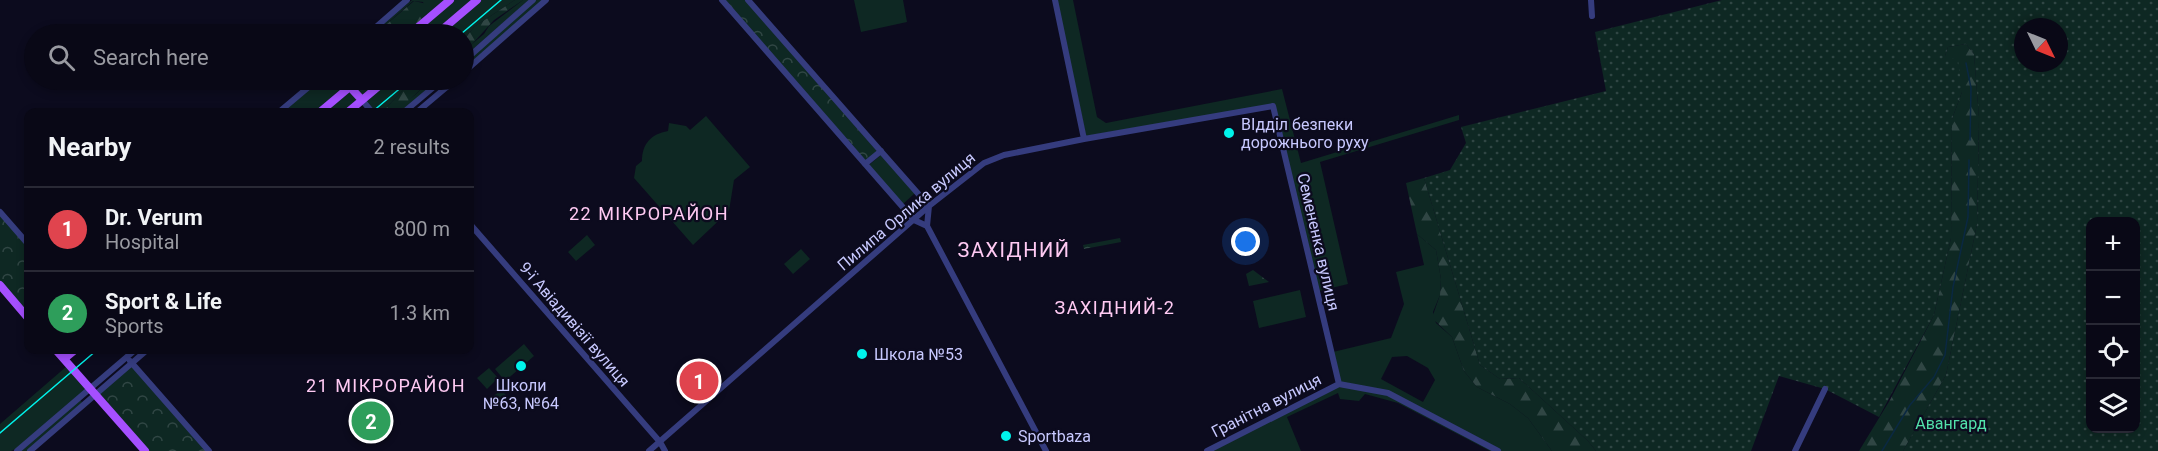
<!DOCTYPE html>
<html lang="en">
<head>
<meta charset="utf-8">
<style>
  body { margin:0; font-family:Roboto,sans-serif; background:#12111f; color:#f1f3f6 }
  .controls { position:absolute; right:18px; bottom:18px; display:grid; overflow:hidden; border-radius:12px; box-shadow:0 3px 9px #0003 }
  .controls button { width:54px; height:54px; display:grid; place-items:center; padding:0; border:0; border-bottom:2px solid #292935; background:#090816; color:#f1f3f6; font:30px sans-serif }
  .compass { position:absolute; left:2014px; top:18px; width:54px; height:54px; border-radius:50%; background:#090816; box-shadow:0 3px 9px #0003; rotate:133deg }
  .you { position:absolute; left:1246px; top:242px; width:21px; height:21px; margin:-15px; border:4px solid #fff; border-radius:50%; background:#1a73e8; box-shadow:0 0 0 9px #1a73e833 }
  .badge { display:grid; place-items:center; width:39px; height:39px; border-radius:50%; background:#8c9099; color:#fff; font-size:20px; font-weight:700 }
  .pin { position:absolute; translate:-50% -50%; border:3px solid #fff; box-shadow:0 2px 6px #0006 }
  .list { margin:0; padding:0; list-style:none }
  h2 { display:flex; justify-content:space-between; align-items:center; height:78px; margin:0; padding:0 24px; font-size:26px }
  h2 small { font-size:20px; font-weight:400; color:#999aa1 }
  .list li { display:grid; grid-template-columns:39px 1fr auto; gap:18px; align-items:center; box-sizing:border-box; height:84px; padding:0 24px; border-top:2px solid #292935 }
  .list b { display:block; font-size:22px; white-space:nowrap }
  .list p { margin:0; font-size:20px; white-space:nowrap; color:#999aa1 }
  .list em { font-size:20px; font-style:normal; color:#999aa1 }
  .icon { flex:none; width:33px; height:33px; fill:none; stroke:currentColor; stroke-width:2; stroke-linecap:round; stroke-linejoin:round }
  .map { position:relative; flex:none; width:2158px; height:451px; overflow:hidden }
  .search { position:absolute; background:#090816; box-shadow:0 3px 9px #0003; left:24px; top:24px; width:450px; height:66px; display:flex; align-items:center; gap:15px; box-sizing:border-box; padding:0 21px; border-radius:33px; color:#999aa1; font-size:22px }
  .panel { position:absolute; background:#090816; box-shadow:0 3px 9px #0003; left:24px; top:108px; width:450px; height:246px; border-radius:12px }
  .map>svg:first-child { display:block }
</style>
</head>
<body>
<div class="map">
<svg width="2158" height="451" viewBox="0 0 2158 451">
  <defs>
    <pattern id="forest-firs" width="22" height="20" patternUnits="userSpaceOnUse" patternTransform="scale(1.5)"><rect width="22" height="20" fill="#0e2823"/><path d="M5 1l3.5 6h-7zM16 11l3.5 6h-7z" fill="#304644"/></pattern>
    <pattern id="park-crowns" width="20" height="18" patternUnits="userSpaceOnUse" patternTransform="scale(1.5)"><rect width="20" height="18" fill="#0e2823"/><path d="M2 6a3 3 0 1 1 6 0M12 15a3 3 0 1 1 6 0" fill="none" stroke="#304644"/></pattern>
    <pattern id="garden-dots" width="8" height="8" patternUnits="userSpaceOnUse" patternTransform="scale(1.5)"><rect width="8" height="8" fill="#0e2823"/><path d="M2 2h.1M6 6h.1" fill="none" stroke="#304644" stroke-width="1.8" stroke-linecap="round"/></pattern>
  </defs>
  <rect width="100%" height="100%" fill="#0c0b1e"/>
  <path fill="#0e2823" fill-rule="evenodd" d="M412 0H446L406 34H396L405 32 427 14 423 2 413 1 375 34H372Z
    M454 0H473L434 34H414Z
    M481 0H515L474 27 464 40V34H441Z
    M523 0H529L464 57 466 49 484 34 489 26Z
    M536 0H543L464 70V63Z
    M854 0H903L907 22 861 32Z
    M1057 0H1073L1097 117 1106 123 1282 89 1301 163 1459 115V120L1320 162 1348 284 1319 291 1275 104 1086 136Z
    M321 80H340L347 86 317 112H283Z
    M362 80H382L362 97 353 87Z
    M390 80H413L385 109V112H375L365 101Z
    M430 80H438L400 112H391L415 95Z
    M350 90 358 100 344 112H324Z
    M706 116 750 167 734 180 729 211 693 245 634 178 636 166 642 161C642 144 651 134 668 131L669 123 686 126 690 130Z
    M881 155 915 193 903 204 869 165Z
    M1417 234 1436 250 1441 279 1440 295 1433 312 1436 323 1452 337 1464 371 1477 387 1510 404 1528 418 1552 451H1490L1398 403 1365 394 1359 401 1340 399 1338 393 1287 417 1301 451H1207L1339 384 1333 352 1391 338 1404 304 1396 272 1424 265ZM1407 356 1428 368 1435 380 1423 402 1381 379 1392 357Z
    M587 235 595 245 576 261 568 252Z
    M801 249 810 259 793 274 784 264Z
    M1300 290 1306 317 1259 328 1253 301Z
    M524 344 534 356 505 381 495 369Z
    M67 366 86 389 17 448 11 451H0V424Z
    M489 368 498 378 487 389 477 378Z
    M501 390 509 398 498 408 490 399Z
    M80 400 83 403 28 451H21Z"/>
  <path fill="url(#forest-firs)" d="M515 0H523L494 20 464 53V40L474 27Z
    M414 1 427 4 429 11C412 31 400 35 375 34Z
    M1966 44 1974 54 1979 118 1977 224 1946 375 1903 451H1859L1890 400 1934 315 1951 238 1952 119 1962 92 1945 56 1948 47Z
    M413 80H430C419 90 400 113 385 112V109Z
    M1424 178 1480 365 1500 379 1519 378 1588 441 1596 451H1552L1528 418 1510 404 1477 387 1464 371 1452 337 1432 318 1440 295 1441 279 1436 250 1417 234 1406 183Z"/>
  <path fill="url(#park-crowns)" d="M725 0H745L877 151 866 161Z
    M0 215 28 248V314L0 281Z
    M1120 238 1121 242 1084 249 1083 245Z
    M1253 270 1269 282 1249 286 1246 274Z
    M132 366 206 451H148L99 395Z"/>
  <path fill="url(#garden-dots)" fill-rule="evenodd" d="M1722 0H2158V451H1903L1946 375 1977 224 1979 118 1974 54 1966 44 1948 47 1945 56 1958 60 1962 92 1952 119 1951 238 1934 315 1879 417 1825 389 1779 376 1751 451H1596L1588 441 1519 378 1500 379 1480 365 1424 178 1450 170 1466 143 1461 127 1606 91 1595 32ZM2023 27H2059V63H2023ZM2090 222H2136V428H2090Z"/>
  <g fill="none" stroke-linecap="round" stroke-linejoin="round">
    <path stroke="#0a2842" stroke-width="1.5" d="M1966 63 1971 88 1970 140
      M1882 451 1910 405 1934 377 1945 355 1953 287 1968 217 1969 160"/>
    <path stroke="#353c7e" stroke-width="6" d="M722 0 914 220 927 226
      M748 0 929 206 927 226 1046 451
      M1055 0 1084 139
      M1591 0 1592 16
      M368 34 407 0
      M464 61 533 0
      M464 72 546 0
      M343 80 350 87
      M362 100 372 112
      M279 112 317 80
      M404 112 442 80
      M417 112 455 80
      M865 164 881 151
      M0 212 28 244
      M470 224 660 442 665 451
      M130 361 209 451
      M1339 384 1388 393 1498 451
      M17 451 135 350
      M30 451 147 350
      M649 451 929 206 984 163 1004 155 1084 139 1273 106 1339 384
      M1207 451 1339 384
      M1795 451 1825 389"/>
    <path stroke="#a54fff" stroke-width="8" d="M410 34 450 0
      M437 34 477 0
      M350 87 362 100
      M320 112 358 80
      M348 112 386 80
      M0 285 28 318
      M56 350 145 451
      M64 359 75 350"/>
    <path stroke="#00f3eb" stroke-width="1.5" d="M461 34 501 0
      M372 112 410 80
      M0 433 97 350"/>
  </g>
  <g fill="#00f3eb" stroke="#0c0b1e" stroke-width="2">
    <circle cx="1229" cy="133" r="6"/>
    <circle cx="862" cy="354" r="6"/>
    <circle cx="521" cy="366" r="6"/>
    <circle cx="1006" cy="436" r="6"/>
  </g>
  <g text-anchor="middle" stroke-width="4.5" stroke-linejoin="round" paint-order="stroke">
    <g font-size="16" fill="#c8c9ff" stroke="#0c0b1e" text-anchor="start">
      <text x="1241" y="130">ВІдділ безпеки<tspan x="1241" dy="18">дорожнього руху</tspan></text>
      <text x="874" y="360">Школа №53</text>
      <text x="521" y="391" text-anchor="middle">Школи<tspan x="521" dy="18">№63, №64</tspan></text>
      <text x="1018" y="442">Sportbaza</text>
    </g>
    <g font-size="16" fill="#c8c9ff" stroke="#0c0b1e">
      <text transform="translate(906 211) rotate(-40)" y="6">Пилипа Орлика вулиця</text>
      <text transform="translate(1319 242) rotate(77)" y="6">Семененка вулиця</text>
      <text transform="translate(575 324) rotate(49)" y="6">9-ї Авіадивізії вулиця</text>
      <text transform="translate(1266 405) rotate(-27)" y="6">Гранітна вулиця</text>
    </g>
    <g font-size="16" fill="#52e1aa" stroke="#0c0b1e">
      <text x="1951" y="429">Авангард</text>
    </g>
    <g font-size="18" letter-spacing="1.5" fill="#ffcaf3" stroke="#0c0b1e">
      <text x="649" y="220">22 МІКРОРАЙОН</text>
      <text x="1115" y="314">ЗАХІДНИЙ-2</text>
      <text x="386" y="392">21 МІКРОРАЙОН</text>
    </g>
    <g font-size="20" letter-spacing="1.5" fill="#ffcaf3" stroke="#0c0b1e">
      <text x="1014" y="257">ЗАХІДНИЙ</text>
    </g>
  </g>
</svg>
<div class="controls">
<button>+</button>
<button>−</button>
<button><svg class="icon" aria-label="locate" viewBox="0 0 24 24"><circle cx="12" cy="12" r="6"/><path d="M12 2v4M12 18v4M2 12h4M18 12h4"/></svg></button>
<button><svg class="icon" aria-label="layers" viewBox="0 0 24 24"><path d="M12 4l9 5-9 5-9-5zM3 14l9 5 9-5"/></svg></button>
</div>
<svg class="compass" viewBox="-18 -18 36 36"><path d="M0-13l5 13h-10z" fill="#e53935"/><path d="M0 13l5-13h-10z" fill="#999aa1"/></svg>
<div class="you"></div>
<div class="pin badge" style="left:699px;top:381px;background:#e0444e">1</div>
<div class="pin badge" style="left:371px;top:421px;background:#2e9e5b">2</div>
<div class="search"><svg class="icon" aria-label="search" viewBox="0 0 24 24"><circle cx="10" cy="10" r="6"/><path d="M15 15l6 6"/></svg>Search here</div>
<section class="panel">
<h2>Nearby<small>2 results</small></h2>
<ul class="list">
<li><span class="badge" style="background:#e0444e">1</span><div><b>Dr. Verum</b><p>Hospital</p></div><em>800 m</em></li>
<li><span class="badge" style="background:#2e9e5b">2</span><div><b>Sport &amp; Life</b><p>Sports</p></div><em>1.3 km</em></li>
</ul>
</section>
</div>
</body>
</html>
